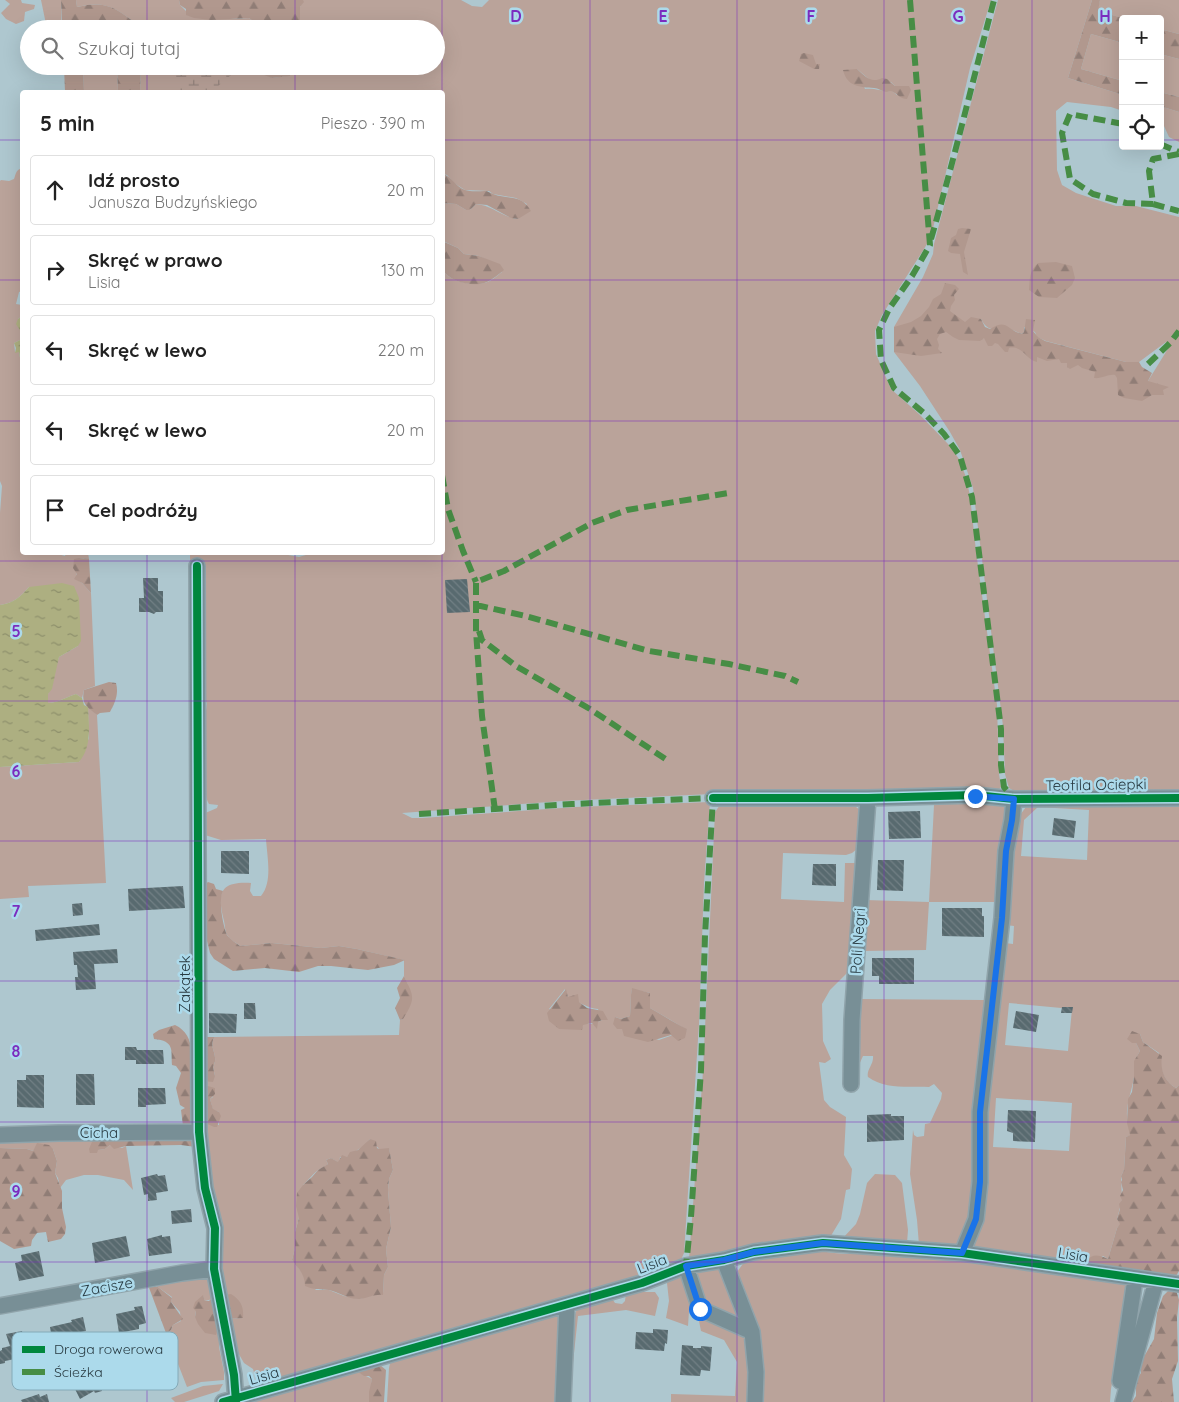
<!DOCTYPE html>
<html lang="pl">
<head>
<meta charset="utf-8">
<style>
  body { margin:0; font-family:Quicksand,sans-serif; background:#f2f2f2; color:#222 }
  .controls { position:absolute; right:15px; top:15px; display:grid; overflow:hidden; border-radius:5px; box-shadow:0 5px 20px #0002 }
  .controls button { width:45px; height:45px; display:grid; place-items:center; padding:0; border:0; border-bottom:1px solid #e0e0e0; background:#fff; color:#222; font:25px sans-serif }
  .stop { position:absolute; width:15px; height:15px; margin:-11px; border:4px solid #1a73e8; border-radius:50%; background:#fff }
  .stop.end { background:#1a73e8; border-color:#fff; box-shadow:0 1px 5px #0008 }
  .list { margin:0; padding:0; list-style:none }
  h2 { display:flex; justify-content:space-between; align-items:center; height:65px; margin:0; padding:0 20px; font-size:21px }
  h2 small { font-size:16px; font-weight:400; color:#767676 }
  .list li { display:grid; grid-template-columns:32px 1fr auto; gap:15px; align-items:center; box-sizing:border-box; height:70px; margin:0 10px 10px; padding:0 10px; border:1px solid #e0e0e0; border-radius:5px }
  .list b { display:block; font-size:19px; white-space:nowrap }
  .list p { margin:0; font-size:16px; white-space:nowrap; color:#767676 }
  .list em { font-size:16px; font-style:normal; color:#767676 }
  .icon { flex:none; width:28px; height:28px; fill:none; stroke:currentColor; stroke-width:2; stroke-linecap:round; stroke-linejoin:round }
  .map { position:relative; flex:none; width:1179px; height:1402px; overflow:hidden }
  .search { position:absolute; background:#fff; box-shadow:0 5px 20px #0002; left:20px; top:20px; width:425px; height:55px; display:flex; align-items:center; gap:12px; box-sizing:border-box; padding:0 18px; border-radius:28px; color:#767676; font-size:19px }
  .panel { position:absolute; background:#fff; box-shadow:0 5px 20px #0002; left:20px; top:90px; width:425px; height:465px; border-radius:5px }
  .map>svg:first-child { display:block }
</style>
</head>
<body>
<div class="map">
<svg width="1179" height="1402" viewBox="0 0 1179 1402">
  <defs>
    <pattern id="forest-firs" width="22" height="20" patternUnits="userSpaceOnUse" patternTransform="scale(1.25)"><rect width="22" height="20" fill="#b1988e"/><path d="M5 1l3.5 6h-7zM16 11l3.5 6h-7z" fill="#907d76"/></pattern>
    <pattern id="wetland-marsh" width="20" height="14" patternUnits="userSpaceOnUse" patternTransform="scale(1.25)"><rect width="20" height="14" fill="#baa39a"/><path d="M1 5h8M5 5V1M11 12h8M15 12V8" fill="none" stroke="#97867f"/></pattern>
    <pattern id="water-ripples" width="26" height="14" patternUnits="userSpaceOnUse" patternTransform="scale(1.25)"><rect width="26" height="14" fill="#adaf81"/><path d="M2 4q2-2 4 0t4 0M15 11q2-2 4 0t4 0" fill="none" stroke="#8d8f6b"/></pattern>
    <pattern id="building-back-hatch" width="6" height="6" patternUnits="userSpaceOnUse" patternTransform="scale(1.25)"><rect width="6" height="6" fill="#586a6f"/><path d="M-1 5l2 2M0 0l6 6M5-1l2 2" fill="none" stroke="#728085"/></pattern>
  </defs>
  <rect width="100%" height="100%" fill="#aec7cf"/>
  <path fill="#baa39a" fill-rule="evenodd" d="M5 0H21L22 3 35 5 34 9 25 12 24 21 16 24 6 19 1 13 10 4Z
    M41 0H61V29H47Z
    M76 0H179L180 5 186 11 232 19 249 18 257 24 258 28 139 29 138 25C116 8 106 0 77 7Z
    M303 0H461L472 6 482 7 489 0H991L970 68 931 237 924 249 882 315 875 331 876 354 891 389 919 414 950 446 959 459 966 477 970 496 976 551 997 705 999 774 1001 787 996 793 712 794 562 801 402 813 412 818H422L576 807 710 802 704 883 699 1024 684 1253 679 1264 273 1384 257 1383 253 1369 244 1363 232 1342 226 1319 242 1318C237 1311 226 1301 224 1293 221 1281 219 1265 220 1253 221 1236 228 1217 212 1205L203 1122 219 1125V1112L213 1110 210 1099 213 1097 201 1079 215 1076 213 1067C220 1054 207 1047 215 1037L399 1035 400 1020 403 1019 408 985 404 976V960L357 949 339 946 321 948 272 943 240 946C237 943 230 940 228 936 225 933 225 925 224 921 217 894 219 881 251 883L250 891 253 896H261C273 882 267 856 266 839L221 840 205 835 203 814 217 808 218 805 209 804C202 793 202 748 203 734 203 724 206 713 207 703L201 694 192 691 190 553 272 552 299 557 316 552H442L443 270C450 282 471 286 484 283 490 282 497 276 502 272L489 261 479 256 464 254 458 248 443 241V203L456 204 466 210H470L476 204C491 205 502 217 518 219L527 204 516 198 493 194 489 191 465 190 454 183 447 175 443 174 442 92H140L141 66H260L257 67 272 78 286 76 293 68 292 66H436V29H300V7L303 2ZM857 69 870 80 891 82 895 86H909L897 95 892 91C882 92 876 88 865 89ZM565 989 568 997C579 1002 587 1008 598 1009L602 1020C585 1031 565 1016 549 1009ZM632 989 650 993V1008C663 1015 675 1023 687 1030L659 1040 622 1029 615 1017 621 1019 630 1016C631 1007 630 999 632 989ZM370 1139 379 1149H389L393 1170 389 1179 388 1190 391 1227 386 1249 388 1267 384 1275 383 1294H377L359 1299 344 1296 329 1290H316C307 1281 301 1270 292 1260L295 1248V1232L299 1218 303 1185C309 1180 314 1172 320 1169 323 1167 326 1166 328 1164L326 1160 331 1158 339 1163 340 1157H347L365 1145Z
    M998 0H1092L1068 78 1123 95V111L1111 107 1067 102 1056 111 1057 170 1062 185 1076 193 1116 206H1136L1179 217V794L1016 792 1009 788 1005 774 1003 726 973 488 960 450 950 432 920 386 894 352V327L923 277 933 254 934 244ZM981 319C990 336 997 325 1010 329 1014 330 1018 333 1022 334L1024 332V327L1035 332 1037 337 1046 341 1126 362H1139L1166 342 1169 347 1148 381 977 332Z
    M1100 0H1179V34L1160 29V19H1126L1097 11Z
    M1091 34 1123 43V81L1081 69Z
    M1160 54 1179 59V97L1160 92Z
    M83 66H117L118 92H84Z
    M1160 106 1179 112V142L1169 137 1164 126 1160 124Z
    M22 168 20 191 22 201 21 210 22 211 21 268 22 291 19 292 16 304 22 305V316L18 319 21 332 20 340 14 343 15 352H19L22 369V552L54 553 65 556 66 553H88L89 559 79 558 76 579 82 583 91 593 95 686 84 690 82 698 76 694C66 697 57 703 48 703V694L59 657 78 646 29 587C20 597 14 603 0 605V513L2 486 0 481V181L1 180 9 181 14 179C16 173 16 170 22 168Z
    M88 707 97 715 106 883 28 886 29 897 0 899V767L79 762 89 738Z
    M959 801 975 806 983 801 1001 802 1009 813 999 911H994V902H929L926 950 863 951 865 900 929 902 934 805 910 804Z
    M852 804 860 810 857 849 852 853 846 855 783 853 781 899 844 902 845 863H857L848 972 830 990 822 1004 823 1041 831 1059 825 1063 819 1062 824 1100 830 1107 846 1117 844 1155 852 1169 850 1189 846 1190 841 1219 829 1239C780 1242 737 1247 689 1259L703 1071 715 812 720 805Z
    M1032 804H1179V1085L1176 1088C1163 1081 1160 1067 1159 1053L1143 1042 1140 1034 1136 1043 1140 1051C1132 1064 1136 1064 1134 1077 1130 1101 1122 1109 1131 1135L1126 1137 1124 1170 1121 1176 1122 1200 1117 1219 1121 1224 1117 1228 1108 1259 1103 1256 1086 1266 969 1249 983 1140 1005 943 1013 944 1014 926 1006 925 1011 858 1017 819 1026 807ZM1038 807 1089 810 1087 860 1021 856 1024 820ZM1009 1003 1072 1009 1068 1051 1005 1045ZM996 1098 1072 1103 1069 1151 993 1147Z
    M986 990H988L974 1205 958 1246 919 1245 917 1220 910 1174 913 1130 914 1135 917 1137 924 1136 925 1124 930 1123 941 1099 942 1093 934 1084 929 1087C907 1086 886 1090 868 1077 866 1070 874 1064 873 1056H863L858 1067 860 999 984 1000Z
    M94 1137 92 1144 98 1150 105 1149 110 1145 122 1148 126 1146 133 1190 124 1180 98 1175H84L66 1180 60 1188 58 1178 55 1173 57 1161 53 1149 36 1147 33 1151 27 1149 0 1148V1140Z
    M875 1174 895 1175 902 1183 908 1230 907 1243 842 1239 856 1224 860 1214 867 1183Z
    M815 1250C832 1253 848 1256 864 1252L983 1260 1126 1284 1128 1288 1111 1389 1110 1402H760L737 1272 745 1261 764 1254Z
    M713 1266 720 1269 740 1322 708 1307 697 1291 695 1277 699 1270Z
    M675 1275H684L692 1305 689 1311 688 1326 666 1318 669 1301 667 1283Z
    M207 1277 213 1284 216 1298 205 1301 203 1296 196 1311 195 1317 219 1325 221 1340 219 1343V1347L224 1372V1380L201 1382 187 1387 166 1333 171 1330 173 1325 181 1321 180 1312 171 1302 172 1297 155 1285 167 1279Z
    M639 1292H655L659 1298 655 1316 626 1310 578 1316 571 1381C567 1357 568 1327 579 1305L611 1297 615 1303 622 1304 625 1301 626 1293Z
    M555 1313 563 1317 559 1402H387L389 1368 391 1359Z
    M702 1316 746 1335 751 1402H671V1394L735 1396 737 1362 724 1340 701 1331 699 1321Z
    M358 1372 372 1379 369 1402H248Z
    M223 1384 219 1391 184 1402H175L171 1398 203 1386Z"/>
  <path fill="url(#forest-firs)" d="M61 0H76L77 7C107 0 116 8 138 25L139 29H62Z
    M179 0H303L304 2 300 7V29H258L257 24 249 18 211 20 194 18 186 15V9L180 5Z
    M1092 0H1100L1098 11 1126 19H1123V43L1091 34 1081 69 1123 81V95L1068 78Z
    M1160 29 1179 34V59L1160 54Z
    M804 53 813 55 816 64H820L819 69H814L799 61 801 54Z
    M64 66H83L84 92H65Z
    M117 66H141L140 92H118Z
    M260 66H292L290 76 272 78 256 72 257 67Z
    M857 69C865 76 871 84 882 78L887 79 895 86H909L911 90 907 99C900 99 899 95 893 92 890 90 890 92 886 92 882 91 878 88 874 88 860 87 847 87 843 70Z
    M1160 92 1179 97V112L1160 106Z
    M443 174C451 176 456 187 465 190 471 192 479 191 485 191 488 191 490 193 493 194 508 200 521 193 531 211L518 219 511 218 487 205 476 204 470 210H466L456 204 443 203Z
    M962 228 971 229 964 252 968 275 963 272 960 254 951 253 948 251 951 238 956 235 958 229Z
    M442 241 458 248 464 254 479 256 500 264 504 270C499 274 493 279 487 282 474 288 450 282 443 270Z
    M1056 262 1072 266 1075 278 1072 285 1057 298 1039 297 1029 290C1030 278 1029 271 1038 263Z
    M945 283 955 285 959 289 954 295 955 300 951 306 950 311 965 322 971 317 981 319 985 327 990 329C1007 318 1007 330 1022 334L1024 332 1026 319 1035 320 1033 331 1038 337 1045 341 1126 362H1139L1142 367 1152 373 1148 381 1169 387 1163 390 1164 395H1152L1142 401 1124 398 1118 395 1117 378 1115 375C1108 374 1102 379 1094 378L1095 372 1082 368 1078 365 1070 369 1067 367V363H1061L1059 359 1047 361 1037 357V362C1026 360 1023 345 1009 348L1008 352H1005L998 344 995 343 992 346H988L984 338 980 341 959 340 953 337 946 332 940 334 937 339 939 345 938 349 942 353 921 356 894 352V327L911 322 921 316 929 307 933 299 941 294Z
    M79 558 89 559 91 593 82 583 74 579 77 574 73 568 74 559Z
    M109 682 116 683C119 694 115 703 110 712L100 713 97 715C87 707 81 704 84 690Z
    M208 882 214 884 216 889 223 891C218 900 223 926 227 935 230 939 236 943 240 946L272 943 321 948 339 946 357 949 405 960 394 965 368 970 331 966H318L299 972 265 968 233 971 214 959 210 953 205 933 203 886Z
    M404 976C414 997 416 998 403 1019L400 1020 395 1008 400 998 397 988Z
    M632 988 650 993V1008C663 1015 674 1023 687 1029L685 1038 678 1041 671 1035 648 1042 624 1036 622 1029H617L613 1024 615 1017 621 1019 630 1016C631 1006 630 998 632 988Z
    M566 989 568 997 578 994 579 1002 587 1008 603 1011 608 1020H602L598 1022 597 1029 592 1023 583 1025 582 1030 559 1029 549 1021 547 1013Z
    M175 1025C186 1030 191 1040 191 1051L200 1037H215C207 1047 220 1054 213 1067L215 1076 213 1082 203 1081 204 1085 215 1088V1094L210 1099 213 1109 219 1112 221 1116 217 1127H214L203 1122 191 1130 183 1126 181 1110 185 1108 180 1105 176 1088 181 1073 176 1066 172 1065C171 1050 175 1041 154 1039L153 1034 159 1030Z
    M1132 1031 1140 1034 1143 1042 1162 1056C1160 1069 1164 1081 1176 1088L1179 1085V1271L1176 1276 1086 1266V1261C1093 1253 1099 1255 1108 1259L1117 1228 1120 1224 1117 1219 1120 1209 1119 1204 1122 1200 1120 1196 1123 1190 1121 1182 1122 1180 1121 1176 1124 1170 1126 1137 1130 1135 1127 1123 1128 1099 1132 1092 1134 1077V1061L1140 1051 1136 1043H1132L1127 1039Z
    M186 1135 196 1147 181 1145 126 1146 114 1149 110 1145 105 1149 98 1150 97 1153H90L89 1149 94 1137Z
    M370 1139 376 1141 377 1148 379 1149 389 1148 393 1170 389 1179 388 1190 391 1227 386 1249 388 1267 384 1275 383 1295C375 1294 368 1298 360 1299 349 1300 339 1292 329 1290 320 1289 314 1290 305 1286 305 1275 299 1269 292 1260L295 1248V1232L299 1218 296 1206 297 1193 303 1185 312 1177 318 1170 328 1164 326 1160 331 1158 338 1162 342 1155 347 1157 350 1152 358 1150Z
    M37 1143 49 1145 53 1149 57 1161 55 1173 62 1191V1208L66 1227 65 1234 61 1239 48 1242 46 1232 37 1233 32 1240 31 1246 14 1249 0 1241V1148L27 1149 33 1151Z
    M148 1285 158 1287 172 1298 171 1302 183 1319 173 1325 171 1330 166 1333Z
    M1170 1289 1176 1290 1179 1300 1177 1318 1178 1361 1172 1379 1174 1402H1132L1136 1396V1380L1141 1373V1362L1154 1339 1157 1313 1163 1296Z
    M231 1294C241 1300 244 1307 243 1318L226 1319 220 1322 216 1335 205 1333 198 1324 195 1317 196 1311 193 1308 195 1302 203 1295 205 1301H209L213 1297Z
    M369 1365H380L386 1370 384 1402H369V1392L372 1379 369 1376H364L358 1372 351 1373Z"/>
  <path fill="url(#wetland-marsh)" d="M177 66H229L231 69V75L217 87 215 92H180L174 76Z"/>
  <path fill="url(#water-ripples)" d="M22 316V369L19 352 15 353 16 348 14 343 20 340 21 332 16 324 18 319Z
    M62 583 74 586 79 598 81 641 78 646 59 657 52 689 48 694V703C57 703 66 697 76 694L82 698 84 705 88 707C89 726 92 747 79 762L0 767V605C14 603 20 597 29 587Z"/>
  <path fill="url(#building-back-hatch)" d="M143 578H158V591H163V612H156L154 614 149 612H139V598H144Z
    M467 579 470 612 447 613 445 580Z
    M920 811 921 838 889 839 888 812Z
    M1054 818 1076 821 1074 838 1052 835Z
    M221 851H249V874L221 873Z
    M878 860H904L903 891 877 890Z
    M813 864H836V886L812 885Z
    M183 886 185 908 129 911 128 889Z
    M82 903 83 915 73 916 72 904Z
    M942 908H982V916H984V937L942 936Z
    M99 924 100 935 36 941 35 930Z
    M117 949 118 963 94 964 96 989 76 990 75 977H78L77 965H74L73 952Z
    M872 958H914V984H879V976H872Z
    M244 1003H255L256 1019H244Z
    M1062 1007H1073L1072 1013H1061Z
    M1016 1011 1039 1015 1036 1032 1013 1028Z
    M209 1013 237 1014 236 1033H209Z
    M125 1047H136L137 1050H163L164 1064H136V1060H125Z
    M76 1074H94L95 1105H76Z
    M26 1075H44V1108L17 1107V1080H26Z
    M138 1088H165L166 1104 146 1105V1107H138Z
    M1008 1110 1036 1111 1035 1142 1013 1141V1133L1007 1131Z
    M891 1114V1116H904V1140L867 1142V1115Z
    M157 1174 158 1176 165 1175 168 1191 156 1193 157 1200 148 1201V1194L144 1195 141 1178Z
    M191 1209 192 1222 172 1224 171 1211Z
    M162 1235V1237L170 1236 172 1253 149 1256 147 1239Z
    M126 1236 130 1256 95 1263 92 1243Z
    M39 1251 44 1276 19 1281 15 1263 22 1261 21 1255Z
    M142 1306 146 1323 139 1325V1329L119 1333 116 1314 135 1310 134 1307Z
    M83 1317 86 1331 75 1333V1340L68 1343 53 1345 50 1327 72 1322 71 1320Z
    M653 1329 668 1330 667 1344 665 1343 664 1351 635 1349 636 1332 653 1333Z
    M22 1331 28 1363 17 1365 15 1359 5 1361V1363L0 1364V1351L2 1350V1348L10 1346 6 1334Z
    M682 1345 693 1346V1348H701V1346L712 1347 710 1371 701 1370 700 1376 680 1375Z
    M104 1372 109 1386 101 1388 102 1391 95 1393 94 1391 80 1399 74 1387 76 1386 74 1381 95 1373 96 1375Z
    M39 1394 40 1397 47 1394 49 1402H22L21 1400Z"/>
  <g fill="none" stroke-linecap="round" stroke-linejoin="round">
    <g stroke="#90a4ab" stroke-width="18">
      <path id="street" d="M197 566 199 1132 205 1188 215 1228 214 1269 234 1375 236 1402
        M713 798H868L975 795 1014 799 1179 798
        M851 1084 852 1020 868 798
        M0 1135 59 1133 199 1132
        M962 1253 976 1219 980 1182V1112L1002 918 1006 851 1012 820 1014 799
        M724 1260 752 1332 756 1372 755 1402
        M686 1266 700 1309 752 1332
        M0 1306 182 1273 214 1269
        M1120 1381 1135 1279
        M223 1402 642 1283 686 1266 724 1260 754 1252 823 1243 962 1253 1179 1284
        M563 1402 567 1305
        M1123 1402 1156 1281"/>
    </g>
    <use href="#street" stroke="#788f96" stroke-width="15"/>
    <path stroke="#478d45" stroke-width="6" stroke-dasharray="12 6" stroke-linecap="butt" d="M910 0 930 245 912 276 889 309 879 330 881 360 894 388 925 414 944 434 960 456 972 497 1001 729V765L1004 787 1014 799
      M1123 124 1070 114 1062 133 1070 179 1093 194 1126 203 1153 204
      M1160 144 1179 152
      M1179 154 1153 159 1149 171 1153 204 1179 211
      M931 239C954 160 973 80 994 0
      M1148 364 1170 343 1179 331
      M442 475 448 509 463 551 476 582
      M476 605 526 616 649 651 729 664 785 676 798 682
      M479 631 482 640 516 666 590 709 667 760
      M495 810 482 716 476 631V582L504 571 592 523 627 510 728 493
      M419 814 572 804 713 798 705 935 701 1070 691 1217 686 1266"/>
    <g stroke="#acdaeb" stroke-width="11">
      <path id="cycleway" d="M197 566 199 1132 205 1188 215 1228 214 1269 234 1375 236 1402
        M713 798H868L975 795 1014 799 1179 798
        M223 1402 642 1283 686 1266 724 1260 754 1252 823 1243 962 1253 1179 1284"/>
    </g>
    <use href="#cycleway" stroke="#00873e" stroke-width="8"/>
  </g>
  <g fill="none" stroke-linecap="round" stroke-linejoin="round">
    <path stroke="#1a73e8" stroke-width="6" d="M700 1309 686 1266 724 1260 754 1252 823 1243 962 1253 976 1219 980 1182V1112L1002 918 1006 851 1012 820 1014 799 975 796"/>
  </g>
  <path fill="none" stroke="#7b2cbf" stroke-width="1" stroke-opacity="0.55" d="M147 0V29M295 0V29M442 0V92M590 0V1402M737 0V1402M884 0V1402M1032 0V1402M147 66V92M295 66V92M0 140H22M442 140H1123M1160 140H1179M0 280H22M442 280H1179M0 421H22M442 421H1179M147 552V1402M295 552V1402M442 552V1402M0 561H1179M0 701H1179M0 841H1179M0 981H1179M0 1122H1179M0 1262H1179"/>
  <g text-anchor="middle" stroke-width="5" stroke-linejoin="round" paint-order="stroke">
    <g font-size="15" fill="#283a41" stroke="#acdaeb">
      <text transform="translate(1096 785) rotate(-1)" y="5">Teofila Ociepki</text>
      <text transform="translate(858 941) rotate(-86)" y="5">Poli Negri</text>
      <text transform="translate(185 984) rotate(-90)" y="5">Zakątek</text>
      <text x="99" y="1138">Cicha</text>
      <text transform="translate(1073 1255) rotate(9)" y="5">Lisia</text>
      <text transform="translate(652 1264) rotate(-21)" y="5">Lisia</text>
      <text transform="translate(107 1287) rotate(-10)" y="5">Zacisze</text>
      <text transform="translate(264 1376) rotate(-16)" y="5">Lisia</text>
    </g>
  </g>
  <rect x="12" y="1332" width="166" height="58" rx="8" fill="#acdaeb" stroke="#84aab8" stroke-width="1"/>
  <rect x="22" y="1346" width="23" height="7" fill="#00873e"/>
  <rect x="22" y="1369" width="23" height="6" fill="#478d45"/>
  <g font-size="14" fill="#283a41">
    <text x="54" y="1354">Droga rowerowa</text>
    <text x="54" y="1377">Ścieżka</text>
  </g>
  <g font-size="16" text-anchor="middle" font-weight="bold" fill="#7b2cbf" stroke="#acdaeb" stroke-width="5" stroke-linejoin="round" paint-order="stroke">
    <text x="516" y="22">D</text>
    <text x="663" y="22">E</text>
    <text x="811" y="22">F</text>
    <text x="958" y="22">G</text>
    <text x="1105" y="22">H</text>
    <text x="16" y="637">5</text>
    <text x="16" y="777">6</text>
    <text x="16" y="917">7</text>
    <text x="16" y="1057">8</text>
    <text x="16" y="1197">9</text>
  </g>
</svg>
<div class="controls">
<button>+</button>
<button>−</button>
<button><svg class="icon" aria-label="locate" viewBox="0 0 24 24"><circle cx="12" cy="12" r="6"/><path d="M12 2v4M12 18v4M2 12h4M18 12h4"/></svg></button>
</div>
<div class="stop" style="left:700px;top:1309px"></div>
<div class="stop end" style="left:975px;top:796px"></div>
<div class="search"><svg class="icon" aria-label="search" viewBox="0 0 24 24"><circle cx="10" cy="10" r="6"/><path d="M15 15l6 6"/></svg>Szukaj tutaj</div>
<section class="panel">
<h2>5 min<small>Pieszo · 390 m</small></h2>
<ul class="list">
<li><svg class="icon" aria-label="ahead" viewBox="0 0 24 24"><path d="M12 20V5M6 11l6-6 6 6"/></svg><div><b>Idź prosto</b><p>Janusza Budzyńskiego</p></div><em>20 m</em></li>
<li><svg class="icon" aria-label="right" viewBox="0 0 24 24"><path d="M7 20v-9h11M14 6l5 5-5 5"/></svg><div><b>Skręć w prawo</b><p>Lisia</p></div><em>130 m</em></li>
<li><svg class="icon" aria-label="left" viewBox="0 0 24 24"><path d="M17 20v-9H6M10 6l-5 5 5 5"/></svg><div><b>Skręć w lewo</b></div><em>220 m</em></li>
<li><svg class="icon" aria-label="left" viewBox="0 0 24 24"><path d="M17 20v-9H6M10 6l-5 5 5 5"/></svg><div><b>Skręć w lewo</b></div><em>20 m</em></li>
<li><svg class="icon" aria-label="arrive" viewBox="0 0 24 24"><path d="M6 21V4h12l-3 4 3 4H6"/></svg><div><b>Cel podróży</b></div></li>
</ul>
</section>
</div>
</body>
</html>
